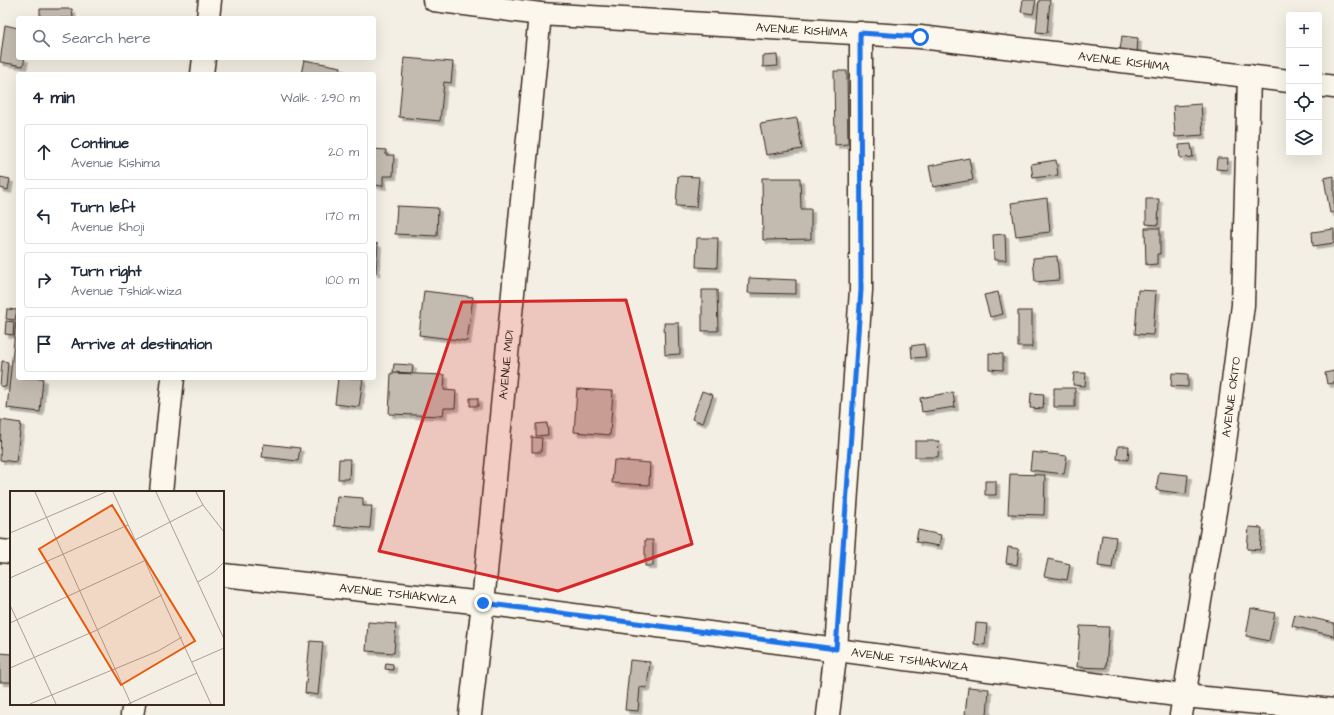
<!DOCTYPE html>
<html lang="en">
<head>
<meta charset="utf-8">
<style>
  body { margin:0; font-family:"Architects Daughter",sans-serif; background:#f2f2f3; color:#1f2937 }
  .controls { position:absolute; right:12px; top:12px; display:grid; overflow:hidden; border-radius:4px; box-shadow:0 4px 16px #0002 }
  .controls button { width:36px; height:36px; display:grid; place-items:center; padding:0; border:0; border-bottom:1px solid #e0e1e3; background:#fff; color:#1f2937; font:20px sans-serif }
  .stop { position:absolute; width:12px; height:12px; margin:-9px; border:3px solid #1a73e8; border-radius:50%; background:#fff }
  .stop.end { background:#1a73e8; border-color:#fff; box-shadow:0 1px 4px #0008 }
  .list { margin:0; padding:0; list-style:none }
  h2 { display:flex; justify-content:space-between; align-items:center; height:52px; margin:0; padding:0 16px; font-size:17px }
  h2 small { font-size:13px; font-weight:400; color:#747a83 }
  .list li { display:grid; grid-template-columns:26px 1fr auto; gap:12px; align-items:center; box-sizing:border-box; height:56px; margin:0 8px 8px; padding:0 8px; border:1px solid #e0e1e3; border-radius:4px }
  .list b { display:block; font-size:15px; white-space:nowrap }
  .list p { margin:0; font-size:13px; white-space:nowrap; color:#747a83 }
  .list em { font-size:13px; font-style:normal; color:#747a83 }
  .icon { flex:none; width:22px; height:22px; fill:none; stroke:currentColor; stroke-width:2; stroke-linecap:round; stroke-linejoin:round }
  .map { position:relative; flex:none; width:1334px; height:715px; overflow:hidden }
  .search { position:absolute; background:#fff; box-shadow:0 4px 16px #0002; left:16px; top:16px; width:360px; height:44px; display:flex; align-items:center; gap:10px; box-sizing:border-box; padding:0 14px; border-radius:4px; color:#747a83; font-size:15px }
  .panel { position:absolute; background:#fff; box-shadow:0 4px 16px #0002; left:16px; top:72px; width:360px; height:308px; border-radius:4px }
  .map>svg:first-child { display:block }
</style>
</head>
<body>
<div class="map">
<svg width="1334" height="715" viewBox="0 0 1334 715">
  <defs>
    <filter id="shadow"><feDropShadow dx="3.5" dy="3.5" stdDeviation="0" flood-color="#0004"/></filter>
  </defs>
  <rect width="100%" height="100%" fill="#f3efe4"/>
  <filter id="ink" filterUnits="userSpaceOnUse"><feTurbulence type="fractalNoise" baseFrequency=".025" numOctaves="2"/><feDisplacementMap in="SourceGraphic" scale="8" xChannelSelector="R" yChannelSelector="G"/><feConvolveMatrix kernelMatrix="1 2 1 2 8 2 1 2 1" color-interpolation-filters="sRGB"/></filter>
  <g filter="url(#ink)">
    <path fill="#c3bbb0" stroke="#3b2a1e" filter="url(#shadow)" d="M1023 0H1036L1033 14 1021 12Z
      M1039 0H1050L1047 33 1036 32Z
      M40 9H72L73 18H40Z
      M5 25 18 28V58H25L23 66 0 62Z
      M1122 36 1138 38 1137 52 1120 50Z
      M777 55 778 66 763 67V56Z
      M404 58 453 62 451 83 444 82 440 121 399 117Z
      M304 60 341 67 340 74H301Z
      M834 71H847L848 144 835 145Z
      M1201 104 1203 135 1175 137 1173 106Z
      M797 118 802 149 766 155 760 124Z
      M1191 144 1193 157 1180 158 1179 145Z
      M374 149 386 150V155H394L393 176H383V186L374 185Z
      M969 158 973 180 933 187 929 166Z
      M1217 158H1228L1227 170 1216 169Z
      M1056 160 1058 175 1033 178 1031 164Z
      M678 176 699 177 696 207 676 206Z
      M1334 176V212L1330 213 1324 178Z
      M0 177 10 179 8 190 0 188Z
      M762 178H800L801 209H811V239L763 240Z
      M1047 198 1050 232 1016 236 1011 203Z
      M1146 199H1159L1158 225 1146 224Z
      M397 206 438 208 437 236 395 234Z
      M1145 228H1160V254H1157V264L1146 265Z
      M1334 229V243L1313 246 1312 232Z
      M1005 234 1006 260H994L993 235Z
      M697 238H718L717 268 696 267Z
      M374 243 378 244 376 273H374Z
      M1057 256 1059 280 1035 282 1033 258Z
      M749 278 796 280V294L748 293Z
      M702 290H717L718 331H702Z
      M1138 290 1156 291 1153 335 1135 334Z
      M424 291 473 297 467 341 419 335Z
      M998 292 1003 314 990 317 984 295Z
      M7 309 17 310 15 320 6 319Z
      M1018 311H1032V347H1018Z
      M6 321 14 322 13 335 5 334Z
      M16 321H18V378H43L40 412 7 408Z
      M664 323H679L680 354 665 355Z
      M924 344 926 357 912 358 911 346Z
      M989 353 1003 354V370L989 369Z
      M2 361 8 362 6 387 0 386Z
      M394 364 413 365 412 373 393 372Z
      M1334 371V383L1327 384 1325 373Z
      M391 373 445 375 444 390 456 391 455 408H444L443 416 389 414Z
      M1074 373H1086L1085 386 1073 385Z
      M1172 373 1188 374V387L1171 386Z
      M338 378H363L359 407 335 404Z
      M1054 388H1075V407H1054Z
      M577 389 613 391 610 435 574 432Z
      M702 391 713 395 703 423 692 419Z
      M953 392 955 407 922 412 920 398Z
      M1031 393 1044 394 1043 409 1030 408Z
      M470 398H478V406H470Z
      M1 420 21 423 16 462 0 460Z
      M547 423 548 435 536 436V424Z
      M532 437 542 438 541 452H532Z
      M915 441H939L938 457H915Z
      M264 444 300 448 298 461 262 457Z
      M1118 446H1129L1128 460 1117 459Z
      M1032 452 1067 456 1064 474 1030 470Z
      M339 459H350L349 479H338Z
      M614 460 650 463 649 485 612 483Z
      M1159 472 1188 475 1186 494 1156 490Z
      M1010 474 1045 475 1044 515 1008 514Z
      M985 481H996V495H985Z
      M337 496 363 498V506H372L370 528 334 526Z
      M1249 527 1262 528 1260 550 1247 549Z
      M918 530 941 535 939 546 916 542Z
      M1102 535 1116 537 1112 568 1098 566Z
      M645 540H653V566H645Z
      M1008 547 1019 549 1017 565 1006 563Z
      M1048 559 1070 564 1067 580 1044 576Z
      M1251 608 1275 613 1269 641 1246 636Z
      M1295 614 1334 623V636L1292 626Z
      M368 622 396 624 394 653 366 651Z
      M976 623 987 624 985 645 974 644Z
      M1080 626 1109 627 1106 668 1077 667Z
      M310 641 323 642 318 695 305 693Z
      M0 653 11 654V682H0Z
      M630 660 650 662 647 688 640 687 638 711 625 710Z
      M386 663 393 664V670L385 669Z
      M968 687 989 689 987 715H965Z"/>
    <g fill="none" stroke-linecap="round" stroke-linejoin="round">
      <g stroke="#3b2a1e" stroke-width="25">
        <g id="minor">
          <path id="s1" d="M434 0 540 14 920 37 1289 81"/>
          <path d="M208 18 210 0"/>
          <path d="M202 74 204 58"/>
          <path d="M1319 85 1334 87"/>
          <path d="M161 492 173 378"/>
          <path d="M0 551 11 552"/>
          <path id="s2" d="M223 575 483 603 1184 696 1334 710"/>
          <path d="M132 715 134 704"/>
          <path id="s3" d="M470 715 483 603 540 14"/>
          <path d="M828 715 836 649 861 290V33"/>
          <path id="s4" d="M1181 715 1220 481 1243 305 1249 76"/>
        </g>
      </g>
      <use href="#minor" stroke="#fbf7ec" stroke-width="22"/>
    </g>
  </g>
  <g fill="none" stroke-linecap="round" stroke-linejoin="round" filter="url(#ink)">
    <path stroke="#1a73e8" stroke-width="5" d="M483 603 836 649 861 290 860 33 920 37"/>
  </g>
  <path fill="#d62828" fill-opacity="0.2" stroke="#d62828" stroke-width="3" stroke-linejoin="round" d="M626 300 692 544 558 591 379 551 462 302Z"/>
  <g text-anchor="middle" stroke-width="3" stroke-linejoin="round" paint-order="stroke">
    <g font-size="12" fill="#3b2a1e" stroke="#fbf7ec">
      <text dy="4" stroke="none"><textPath href="#s1" startOffset="369">AVENUE KISHIMA</textPath></text>
      <text dy="4" stroke="none"><textPath href="#s1" startOffset="693">AVENUE KISHIMA</textPath></text>
      <text dy="4" stroke="none"><textPath href="#s3" startOffset="352">AVENUE MIDI</textPath></text>
      <text dy="4" stroke="none"><textPath href="#s4" startOffset="322">AVENUE OKITO</textPath></text>
      <text dy="4" stroke="none"><textPath href="#s2" startOffset="176">AVENUE TSHIAKWIZA</textPath></text>
      <text dy="4" stroke="none"><textPath href="#s2" startOffset="692">AVENUE TSHIAKWIZA</textPath></text>
    </g>
  </g>
  <g transform="translate(10 491)">
    <rect width="214" height="214" fill="#f3efe4"/>
    <path fill="none" stroke="#a9a095" stroke-width="1" d="M25 1 121 213M103 1 201 213M146 1 214 148M186 1 193 14 214 41M0 42 96 1M125 49 193 14M0 87 118 34M188 91 204 81 214 71M0 114 46 213M0 132 134 70M182 171 214 157M0 177 87 139 152 104M20 213 148 160 172 146M118 213 187 182"/>
    <path fill="#e8590c" fill-opacity="0.15" stroke="#e8590c" stroke-width="2" d="M102 14 185 150 111 194 29 58Z"/>
    <rect width="214" height="214" fill="none" stroke="#3b2a1e" stroke-width="2"/>
  </g>
</svg>
<div class="controls">
<button>+</button>
<button>−</button>
<button><svg class="icon" aria-label="locate" viewBox="0 0 24 24"><circle cx="12" cy="12" r="6"/><path d="M12 2v4M12 18v4M2 12h4M18 12h4"/></svg></button>
<button><svg class="icon" aria-label="layers" viewBox="0 0 24 24"><path d="M12 4l9 5-9 5-9-5zM3 14l9 5 9-5"/></svg></button>
</div>
<div class="stop" style="left:920px;top:37px"></div>
<div class="stop end" style="left:483px;top:603px"></div>
<div class="search"><svg class="icon" aria-label="search" viewBox="0 0 24 24"><circle cx="10" cy="10" r="6"/><path d="M15 15l6 6"/></svg>Search here</div>
<section class="panel">
<h2>4 min<small>Walk · 290 m</small></h2>
<ul class="list">
<li><svg class="icon" aria-label="ahead" viewBox="0 0 24 24"><path d="M12 20V5M6 11l6-6 6 6"/></svg><div><b>Continue</b><p>Avenue Kishima</p></div><em>20 m</em></li>
<li><svg class="icon" aria-label="left" viewBox="0 0 24 24"><path d="M17 20v-9H6M10 6l-5 5 5 5"/></svg><div><b>Turn left</b><p>Avenue Khoji</p></div><em>170 m</em></li>
<li><svg class="icon" aria-label="right" viewBox="0 0 24 24"><path d="M7 20v-9h11M14 6l5 5-5 5"/></svg><div><b>Turn right</b><p>Avenue Tshiakwiza</p></div><em>100 m</em></li>
<li><svg class="icon" aria-label="arrive" viewBox="0 0 24 24"><path d="M6 21V4h12l-3 4 3 4H6"/></svg><div><b>Arrive at destination</b></div></li>
</ul>
</section>
</div>
</body>
</html>
